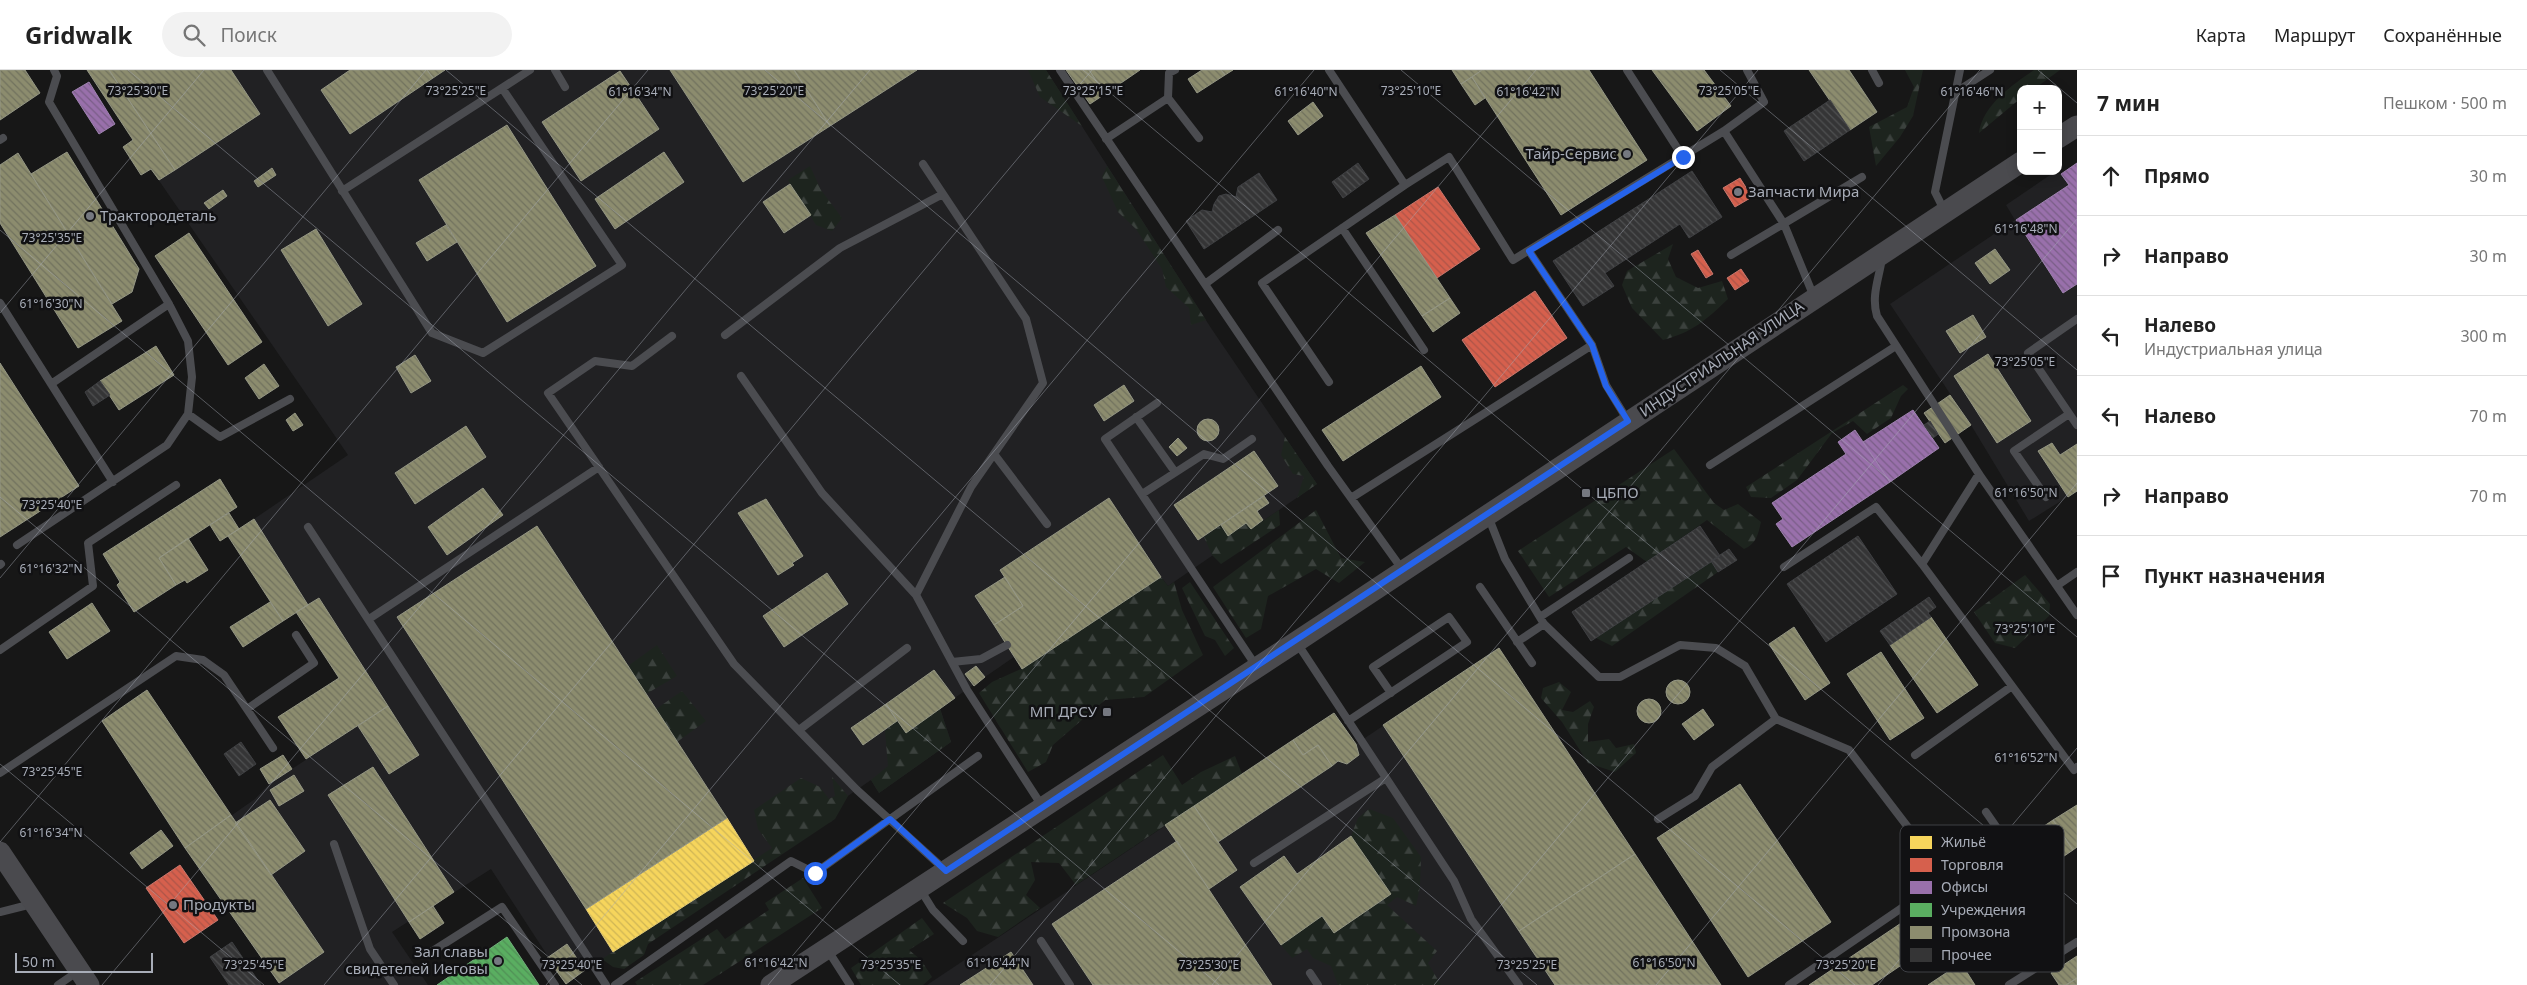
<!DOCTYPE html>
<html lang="ru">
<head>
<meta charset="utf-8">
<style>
  body { margin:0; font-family:"Noto Sans",sans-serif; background:#f2f2f2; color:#222 }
  .controls { position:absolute; right:15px; top:15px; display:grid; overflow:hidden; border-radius:10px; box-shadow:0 2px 12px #0003 }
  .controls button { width:45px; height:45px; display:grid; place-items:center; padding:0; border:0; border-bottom:1px solid #e0e0e0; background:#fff; color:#222; font:25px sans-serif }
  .scale { position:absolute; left:15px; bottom:12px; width:138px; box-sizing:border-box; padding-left:5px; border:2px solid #a8adb8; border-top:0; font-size:14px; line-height:18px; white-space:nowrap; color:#a8adb8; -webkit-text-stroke:4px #111113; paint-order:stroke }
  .stop { position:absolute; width:15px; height:15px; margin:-11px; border:4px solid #2563eb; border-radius:50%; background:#fff }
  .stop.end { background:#2563eb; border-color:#fff; box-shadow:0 1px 5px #0008 }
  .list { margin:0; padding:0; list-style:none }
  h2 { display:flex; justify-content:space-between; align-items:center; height:65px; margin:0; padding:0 20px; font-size:21px }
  h2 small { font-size:16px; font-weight:400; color:#767676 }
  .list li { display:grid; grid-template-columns:32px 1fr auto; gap:15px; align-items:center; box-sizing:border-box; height:80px; padding:0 20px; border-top:1px solid #e0e0e0 }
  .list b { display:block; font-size:19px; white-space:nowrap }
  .list p { margin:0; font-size:16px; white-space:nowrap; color:#767676 }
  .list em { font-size:16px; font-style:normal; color:#767676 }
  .icon { flex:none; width:28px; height:28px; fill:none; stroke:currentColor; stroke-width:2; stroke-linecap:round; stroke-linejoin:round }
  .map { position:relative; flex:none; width:2077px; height:915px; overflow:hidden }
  header { display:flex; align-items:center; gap:30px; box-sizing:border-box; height:70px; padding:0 25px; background:#fff; border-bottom:1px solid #e0e0e0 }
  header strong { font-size:24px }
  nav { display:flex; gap:28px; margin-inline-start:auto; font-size:18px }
  .search { width:350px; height:45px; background:#f2f2f2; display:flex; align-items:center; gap:12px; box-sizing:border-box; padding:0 18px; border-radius:28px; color:#767676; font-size:19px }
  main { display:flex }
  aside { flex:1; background:#fff }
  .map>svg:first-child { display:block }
</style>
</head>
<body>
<header>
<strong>Gridwalk</strong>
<div class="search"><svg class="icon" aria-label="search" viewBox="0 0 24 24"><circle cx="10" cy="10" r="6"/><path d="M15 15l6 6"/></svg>Поиск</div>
<nav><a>Карта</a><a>Маршрут</a><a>Сохранённые</a></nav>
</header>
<main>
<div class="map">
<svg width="2077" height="915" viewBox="0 0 2077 915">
  <defs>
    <pattern id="forest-firs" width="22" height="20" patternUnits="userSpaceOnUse" patternTransform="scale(1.25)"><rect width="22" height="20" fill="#1d241e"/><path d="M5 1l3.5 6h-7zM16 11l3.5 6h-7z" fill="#3b413d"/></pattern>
    <pattern id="homes-back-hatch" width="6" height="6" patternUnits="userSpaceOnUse" patternTransform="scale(1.25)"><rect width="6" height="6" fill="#f6d55c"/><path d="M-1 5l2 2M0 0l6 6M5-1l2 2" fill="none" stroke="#cfb555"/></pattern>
    <pattern id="shops-back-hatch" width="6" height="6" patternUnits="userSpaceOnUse" patternTransform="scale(1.25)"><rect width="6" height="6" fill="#d6604d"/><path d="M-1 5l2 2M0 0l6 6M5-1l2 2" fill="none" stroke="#ad5548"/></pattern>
    <pattern id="offices-back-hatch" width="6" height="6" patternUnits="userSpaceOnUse" patternTransform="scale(1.25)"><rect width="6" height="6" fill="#9970ab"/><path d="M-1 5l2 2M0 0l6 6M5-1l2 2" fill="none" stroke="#7a5e88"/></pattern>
    <pattern id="public-back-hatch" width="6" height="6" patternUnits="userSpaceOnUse" patternTransform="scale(1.25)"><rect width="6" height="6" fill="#5aae61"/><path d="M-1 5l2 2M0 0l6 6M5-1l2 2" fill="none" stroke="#509056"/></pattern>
    <pattern id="industry-back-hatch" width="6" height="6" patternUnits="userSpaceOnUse" patternTransform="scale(1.25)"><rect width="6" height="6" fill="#8c8c6e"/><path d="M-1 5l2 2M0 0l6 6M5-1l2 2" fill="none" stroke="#71725e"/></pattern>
    <pattern id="building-back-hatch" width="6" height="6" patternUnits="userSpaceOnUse" patternTransform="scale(1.25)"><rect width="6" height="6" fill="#353536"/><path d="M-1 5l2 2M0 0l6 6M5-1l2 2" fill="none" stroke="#4f5051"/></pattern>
  </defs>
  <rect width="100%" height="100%" fill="#171717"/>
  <path fill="#212123" d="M87 0H1046L1211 258 1317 414 1168 516 1161 507 1014 587 940 638 951 672 879 723 871 710 754 791 566 914 491 799 392 862 428 915H280L185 778 255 729 269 714 388 636 319 528 308 535 254 449 348 385 151 99 141 105 123 77 133 70Z
    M2077 93V421L2029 451 1971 355 1890 234 2015 150 2006 135 2053 103 2061 104Z
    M1499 578 1721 915H927L1334 643 1356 674Z"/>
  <path fill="url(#forest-firs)" d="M1028 0H1046L1082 56 1040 27Z
    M1905 0H1923L1913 46 1900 67 1876 96 1869 57 1907 37 1914 17Z
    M2034 0H2060L2034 19H2021V28L1979 63C1982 36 2012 15 2034 0Z
    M810 96 821 120 842 148 832 161 816 155 788 110Z
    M1107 96 1206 250 1191 255 1189 238 1166 217 1162 199 1136 159 1118 142 1102 107Z
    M1673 174 1668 189 1676 207 1698 218 1722 211 1728 229C1706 250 1693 262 1663 270L1632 238 1622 215 1627 201Z
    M1903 315 1908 319 1901 326 1891 348 1867 364 1853 351 1832 363 1797 410 1771 428 1751 427 1746 417Z
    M1285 367 1317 414 1297 428 1304 406 1293 404 1281 385Z
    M1674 379 1714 433 1724 440 1738 434 1761 452C1758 465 1756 474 1744 479L1707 450 1647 492 1626 477 1549 527 1518 481Z
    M1279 440 1280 455 1221 494 1212 485 1204 467 1221 455 1228 465 1246 453 1251 459Z
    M1316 440 1341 488 1365 492 1339 513 1316 499 1268 526 1261 559 1246 568 1213 517Z
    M1711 491 1718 502 1612 576 1596 568Z
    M2025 505 2050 534 2049 546 2015 578 1995 573 1974 542Z
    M1161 507 1168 516 1174 512 1182 540 1203 585 1144 627 1105 630 1053 675 1046 692 1028 702 979 623 992 612 1023 598Z
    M1190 512 1234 578 1225 586 1215 570 1205 566 1182 518Z
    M657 575 677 606 646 624 628 596Z
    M1559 612 1571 622 1562 640 1573 642 1590 631 1594 637 1588 654V672L1609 669 1616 678 1634 674 1636 683 1615 702 1588 693 1562 652 1541 628 1543 618Z
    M682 621 706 651 677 672 656 639Z
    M940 639 951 672 879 723 871 710 888 696 885 661 897 651 906 663Z
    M1163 685 1182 715 1201 702 1235 686 1242 704 1076 815 1059 793 1031 792 1035 810 1026 825 1040 838 998 867 977 861 967 848 943 833Z
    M832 707 848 726 835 749 648 874 644 885 624 899 613 897 602 889 772 778 758 759 754 740 801 708 820 717 829 729 835 726Z
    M1369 739 1393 748 1421 787 1420 817 1416 836 1397 827 1387 835 1437 881 1428 893 1441 915H1338L1331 896 1313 888 1307 879 1292 888 1281 875 1322 846 1335 863 1391 824 1351 766 1358 748Z
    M803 808 822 838 703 915H637L635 912 717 859 725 869 769 840 765 833Z
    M922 848 934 864 909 880 921 890 932 907 923 915H861L851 898Z"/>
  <path fill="url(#homes-back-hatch)" stroke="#dfc978" d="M727 748 754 791 613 882 586 839Z"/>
  <path fill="url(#shops-back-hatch)" stroke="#c8776d" d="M1740 108 1752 127 1735 137 1723 118Z
    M1438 117 1480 179 1437 208 1395 145Z
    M1698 180 1713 204 1706 208 1691 184Z
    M1741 199 1749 211 1735 220 1727 208Z
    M1535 221 1567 268 1495 317 1462 270Z
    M180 795 218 850 184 873 146 818Z"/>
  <path fill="url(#offices-back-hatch)" stroke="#9e82af" d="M89 12 115 54 99 64 72 22Z
    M2077 93V214L2063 223 2016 150 2069 115 2061 104Z
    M1913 340 1939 378 1890 412 1863 372Z
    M1855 360 1890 412 1792 477 1776 454 1783 449 1772 433 1846 384 1838 372Z"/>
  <path fill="url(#public-back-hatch)" stroke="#71ae7b" d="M507 867 539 915H437Z"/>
  <path fill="url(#industry-back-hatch)" stroke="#949684" d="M0 0H25L40 23 0 50Z
    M87 0H109L175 100 159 110 151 99 141 105 123 77 133 70Z
    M109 0H231L260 44 175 100Z
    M350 0H427L433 8 350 64 321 20Z
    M427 0H445L433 8Z
    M670 0H794L830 56 743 112Z
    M794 0H917L830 56Z
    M1066 0H1089L1105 24 1090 34Z
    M1089 0H1140L1105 24Z
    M1202 0H1221L1225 5 1197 23 1188 9Z
    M1221 0H1233L1225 5Z
    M1452 0H1482L1461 14Z
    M1482 0H1589L1647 90 1561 145 1472 7Z
    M1652 0H1704L1731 36 1697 61Z
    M1809 0H1849L1877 42 1850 60Z
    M620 1 659 59 581 111 542 52Z
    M1472 7 1485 28 1475 35 1461 14Z
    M1313 32 1323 46 1298 65 1288 51Z
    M507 55 596 196 507 252 419 110Z
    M67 82 139 199 132 222 112 234 31 104Z
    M664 82 684 112 615 159 595 129Z
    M18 83 122 251 78 278 0 153V95Z
    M272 98 276 105 258 117 254 111Z
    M790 114 811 145 784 163 763 132Z
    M223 120 227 126 209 139 204 133Z
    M1395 145 1450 228 1422 246 1366 163Z
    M446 155 457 172 427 191 416 173Z
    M316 159 362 234 328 256 281 180Z
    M189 163 262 272 228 295 155 186Z
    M1995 179 2010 200 1990 214 1975 193Z
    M1450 228 1460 243 1433 262 1422 246Z
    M1973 245 1986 267 1960 283 1946 261Z
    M156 276 174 305 119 340 100 311Z
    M1988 284 2031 351 1997 373 1954 306Z
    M415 285 431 311 411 323 396 297Z
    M0 293 79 416 0 467Z
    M264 294 279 316 259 329 245 308Z
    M1421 296 1441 327 1343 391 1322 360Z
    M1124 315 1134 331 1104 351 1094 335Z
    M1950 325 1971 355 1945 373 1924 343Z
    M295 343 303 355 293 361 286 350Z
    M1197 360a11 11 0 1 1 22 0a11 11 0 1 1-22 0Z
    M466 356 486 387 415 434 395 403Z
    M1178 368 1187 378 1177 386 1169 377Z
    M2052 373 2060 385 2077 374V421L2068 427 2038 381Z
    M1254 381 1278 416 1198 470 1174 435Z
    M220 409 237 437 159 488 176 515 134 542 117 515 120 512 103 484Z
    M483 418 503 445 447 485 428 457Z
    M1264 426 1269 433 1257 441 1263 450 1251 459 1246 453 1228 466 1221 455Z
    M1109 428 1161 507 1022 599 994 555 1023 536 1000 500Z
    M766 429 803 486 792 493 794 495 778 505 738 443Z
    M229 443 239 459 220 471 210 455Z
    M254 449 308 535 283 551 228 466Z
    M537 456 727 748 586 839 397 547Z
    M188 468 208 500 187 513 185 510 176 515 159 488Z
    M827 503 848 534 784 577 763 546Z
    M1005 507 1023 536 994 555 975 526Z
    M319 528 388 636 306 689 278 647 339 608 296 542Z
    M270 532 283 551 243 577 230 557Z
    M92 533 110 561 67 589 49 562Z
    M1931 547 1978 615 1937 643 1890 575Z
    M1794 557 1830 613 1805 630 1769 574Z
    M1499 578 1635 784 1519 861 1383 655Z
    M1881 582 1924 648 1890 670 1847 604Z
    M976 596 985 607 974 616 965 604Z
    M934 600 955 628 906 663 886 634Z
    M1666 622a12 12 0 1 1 24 0a12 12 0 1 1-24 0Z
    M147 620 231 745 185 778 102 651Z
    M1637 641a12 12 0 1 1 24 0a12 12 0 1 1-24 0Z
    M886 634 897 651 863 675 851 658Z
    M388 636 419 685 389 704 358 656Z
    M1703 639 1714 655 1694 670 1682 654Z
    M1334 643 1356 674 1359 685 1347 694 1338 691 1332 696 1318 675 1303 685 1293 670Z
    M1293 670 1303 685 1318 675 1332 696 1218 772 1194 736Z
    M283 685 292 699 269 714 260 699Z
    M373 697 454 822 409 852 328 725Z
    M294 705 304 721 279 736 270 720Z
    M1740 714 1831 852 1748 907 1657 768Z
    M270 730 305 781 271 805 235 753Z
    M2077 735V777L2073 780 2053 750Z
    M1194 736 1237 800 1209 819 1165 755Z
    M231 745 324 882 279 913 185 778Z
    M2053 750 2073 780 2002 828 1982 798Z
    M161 760 173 776 142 799 130 783Z
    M1351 766 1391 824 1334 863 1322 846 1281 875 1240 817 1284 786 1297 804Z
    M1177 771 1198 803 1272 915H1093L1052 854Z
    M1635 784 1721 915H1555L1519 861Z
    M1937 829 1956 858 1872 915H1809Z
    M433 836 444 853 420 869 409 852Z
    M567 874 585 900 566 914 547 888Z
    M1011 882 1033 915H960Z
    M2077 886V908L2066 915H2059L2051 903Z
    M1961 893 1975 915H1928Z
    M2077 908V915H2066Z"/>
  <path fill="url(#building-back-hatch)" stroke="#3f4043" d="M1830 30 1850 60 1804 91 1784 61Z
    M1358 93 1369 109 1343 128 1332 112Z
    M1692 101 1722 147 1689 168 1680 154 1605 203 1614 216 1583 236 1553 191Z
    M1259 103 1277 130 1204 179 1186 151 1202 140 1212 142 1214 134 1219 126 1226 124 1236 127 1238 117Z
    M100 311 110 325 93 336 85 322Z
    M1930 351 1938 364 1933 368 1924 355Z
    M1700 456 1720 486 1591 571 1572 542Z
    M1858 466 1897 524 1826 572 1787 514Z
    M1729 479 1737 490 1718 502 1711 491Z
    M1929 527 1936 537 1928 543 1931 547 1890 575 1880 561Z
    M241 672 256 694 239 706 224 684Z
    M232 872 261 915H229L210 887Z"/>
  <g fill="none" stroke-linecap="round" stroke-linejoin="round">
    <path stroke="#4b4c50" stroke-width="8" d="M267 0 432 263 483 283 622 195 502 18
      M555 0 565 17
      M1060 0 1328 396 1402 499
      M1329 0 1405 115 1449 87 1513 190 1724 61 1764 32 1747 0
      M1627 0 1683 87
      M1872 0 1879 13
      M1953 24 1990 0
      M1168 28 1199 68
      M1724 61 1784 154 1814 227
      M1106 69 1168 28 1169 3 1175 0
      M0 70 3 68
      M923 94 1026 249 1043 313 971 417 916 525 967 620 1042 736
      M342 121 530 0
      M1944 140 1935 122 1960 0
      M1342 158 1424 280
      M1529 181 1592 275 1606 315 1628 351
      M1731 185 1862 107
      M1882 188C1879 209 1871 226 1877 246L1979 404 2077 545
      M1205 214 1278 160
      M0 233 113 412
      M2077 249 2028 283 2077 355
      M725 265 840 178 943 124
      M672 266 632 296 595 291 548 323 734 594 857 720 944 799
      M741 306 822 423 916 525
      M1329 312 1262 213 1405 115
      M51 314 169 234
      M1157 333 1105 369 1256 596
      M188 344 220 367 290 329
      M1136 347 1175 402
      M994 384 1047 454
      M1710 395 1896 276
      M1142 424 1204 384 1223 389 1252 369
      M2046 427 2014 381 2069 344
      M1351 428 1592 275
      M1488 446 1505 489 1544 554 1599 607H1620L1680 575 1716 578 1745 596 1776 649 1849 680 1946 807
      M308 457 606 915
      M17 475 167 375 188 344 192 307 188 271 169 234 49 32 57 6 54 0
      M1922 494 1979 404
      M0 495 1 494
      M1784 497 1876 437 1922 494 2074 700 2077 697
      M2058 515 2077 502
      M1480 517 1532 593
      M1540 547 1629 488
      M369 549 599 397
      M1517 572 1544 554
      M1297 573 1454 811 1471 849 1519 915
      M0 580 93 516 88 473 176 415
      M952 592 981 589 1007 575
      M247 639 314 593 296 565
      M1348 651 1467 572 1449 547 1373 597 1391 623
      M799 660 907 578
      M1915 685 2012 616
      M0 703 176 586 203 590 224 605 273 678
      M1658 749 1695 726 1712 697 1776 649
      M334 774 370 879 394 915
      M1254 793 1386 708
      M920 819 933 840 963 871
      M0 842 32 834
      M1041 871 1070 915
      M827 879 850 915
      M428 884 502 837 555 915
      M1310 903 1318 915
      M58 915 77 902
      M615 915 791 791 815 803 978 686
      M1789 915 2004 768 1986 742
      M2009 915 2077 872"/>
    <path stroke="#4a4a4e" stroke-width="21" d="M2058 68 2077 56
      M0 782 89 915
      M771 915 1296 572 2021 92"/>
  </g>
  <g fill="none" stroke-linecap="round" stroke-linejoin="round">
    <path stroke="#2563eb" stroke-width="6" d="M815 803 890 749 946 801 1628 351 1606 316 1592 275 1529 181 1683 87"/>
  </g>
  <path fill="none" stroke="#a8adb8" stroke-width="1" stroke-opacity="0.45" d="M128 0 1219 915M446 0 1537 915M765 0 1855 915M1083 0 2077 834M1401 0 2077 567M1720 0 2077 300M2038 0 2077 33M0 160 900 915M0 243 204 0M0 427 582 915M0 508 426 0M0 694 264 915M0 772 648 0M102 915 870 0M324 915 1092 0M546 915 1314 0M768 915 1536 0M990 915 1758 0M1212 915 1980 0M1434 915 2077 149M1656 915 2077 413M1878 915 2077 678"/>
  <g fill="#757880" stroke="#111113" stroke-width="2">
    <circle cx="1627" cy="84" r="5"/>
    <circle cx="1738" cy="122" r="5"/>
    <circle cx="90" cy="146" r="5"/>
    <rect x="1581" y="418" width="10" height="10" rx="2.5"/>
    <rect x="1102" y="637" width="10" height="10" rx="2.5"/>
    <circle cx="173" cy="835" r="5"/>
    <circle cx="498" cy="891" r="5"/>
  </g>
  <g text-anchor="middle" stroke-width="5" stroke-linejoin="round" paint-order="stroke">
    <g font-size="15" fill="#a8adb8" stroke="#111113" text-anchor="start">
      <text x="1617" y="89" text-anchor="end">Тайр-Сервис</text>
      <text x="1748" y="127">Запчасти Мира</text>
      <text x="100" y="151">Трактородеталь</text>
      <text x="1596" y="428">ЦБПО</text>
      <text x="1097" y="647" text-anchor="end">МП ДРСУ</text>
      <text x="183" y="840">Продукты</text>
      <text x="488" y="887" text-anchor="end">Зал славы<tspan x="488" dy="17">свидетелей Иеговы</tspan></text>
    </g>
    <g font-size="15" fill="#a8adb8" stroke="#111113">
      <text transform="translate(1722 289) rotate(-34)" y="5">ИНДУСТРИАЛЬНАЯ УЛИЦА</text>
    </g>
  </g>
  <rect x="1900" y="755" width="164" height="147" rx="8" fill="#111113" stroke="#3e4045" stroke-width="1"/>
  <rect x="1910" y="766" width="22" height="13" fill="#f6d55c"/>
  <rect x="1910" y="788" width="22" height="14" fill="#d6604d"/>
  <rect x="1910" y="811" width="22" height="13" fill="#9970ab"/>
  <rect x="1910" y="833" width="22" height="14" fill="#5aae61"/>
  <rect x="1910" y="856" width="22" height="13" fill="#8c8c6e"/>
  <rect x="1910" y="878" width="22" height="14" fill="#353536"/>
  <g font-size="14" fill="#a8adb8">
    <text x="1941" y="777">Жильё</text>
    <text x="1941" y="800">Торговля</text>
    <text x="1941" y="822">Офисы</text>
    <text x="1941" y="845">Учреждения</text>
    <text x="1941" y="867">Промзона</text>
    <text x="1941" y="890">Прочее</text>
  </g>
  <g font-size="12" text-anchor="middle" fill="#a8adb8" stroke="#111113" stroke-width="5" stroke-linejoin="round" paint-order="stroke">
    <text x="138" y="25">73°25'30"E</text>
    <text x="774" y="25">73°25'20"E</text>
    <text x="1093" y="25">73°25'15"E</text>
    <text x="1411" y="25">73°25'10"E</text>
    <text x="456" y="25">73°25'25"E</text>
    <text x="1729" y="25">73°25'05"E</text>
    <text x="640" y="26">61°16'34"N</text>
    <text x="1306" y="26">61°16'40"N</text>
    <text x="1528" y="26">61°16'42"N</text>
    <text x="1972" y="26">61°16'46"N</text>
    <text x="2026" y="163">61°16'48"N</text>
    <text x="52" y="172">73°25'35"E</text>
    <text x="51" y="238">61°16'30"N</text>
    <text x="2025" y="296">73°25'05"E</text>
    <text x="2026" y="427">61°16'50"N</text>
    <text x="52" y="439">73°25'40"E</text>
    <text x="51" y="503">61°16'32"N</text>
    <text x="2025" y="563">73°25'10"E</text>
    <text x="2026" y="692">61°16'52"N</text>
    <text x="52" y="706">73°25'45"E</text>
    <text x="51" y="767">61°16'34"N</text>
    <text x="776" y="897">61°16'42"N</text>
    <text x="998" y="897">61°16'44"N</text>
    <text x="1664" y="897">61°16'50"N</text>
    <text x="254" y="899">73°25'45"E</text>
    <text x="572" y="899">73°25'40"E</text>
    <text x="891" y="899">73°25'35"E</text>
    <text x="1209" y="899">73°25'30"E</text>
    <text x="1527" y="899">73°25'25"E</text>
    <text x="1846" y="899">73°25'20"E</text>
  </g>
</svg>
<div class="controls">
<button>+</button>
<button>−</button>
</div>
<div class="scale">50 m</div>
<div class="stop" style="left:815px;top:803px"></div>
<div class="stop end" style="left:1683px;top:87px"></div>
</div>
<aside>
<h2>7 мин<small>Пешком · 500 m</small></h2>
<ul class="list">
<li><svg class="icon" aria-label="ahead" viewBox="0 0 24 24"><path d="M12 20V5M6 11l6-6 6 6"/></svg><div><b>Прямо</b></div><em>30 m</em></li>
<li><svg class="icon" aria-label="right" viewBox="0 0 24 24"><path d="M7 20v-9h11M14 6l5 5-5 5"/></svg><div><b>Направо</b></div><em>30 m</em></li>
<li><svg class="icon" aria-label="left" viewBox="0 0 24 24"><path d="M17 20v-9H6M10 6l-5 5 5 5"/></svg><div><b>Налево</b><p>Индустриальная улица</p></div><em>300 m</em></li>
<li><svg class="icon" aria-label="left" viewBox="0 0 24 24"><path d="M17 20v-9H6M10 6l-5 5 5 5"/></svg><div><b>Налево</b></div><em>70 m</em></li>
<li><svg class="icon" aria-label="right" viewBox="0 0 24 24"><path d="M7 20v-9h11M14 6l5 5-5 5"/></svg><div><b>Направо</b></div><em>70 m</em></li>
<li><svg class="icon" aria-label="arrive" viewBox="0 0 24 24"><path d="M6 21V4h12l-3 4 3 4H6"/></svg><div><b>Пункт назначения</b></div></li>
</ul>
</aside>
</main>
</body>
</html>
